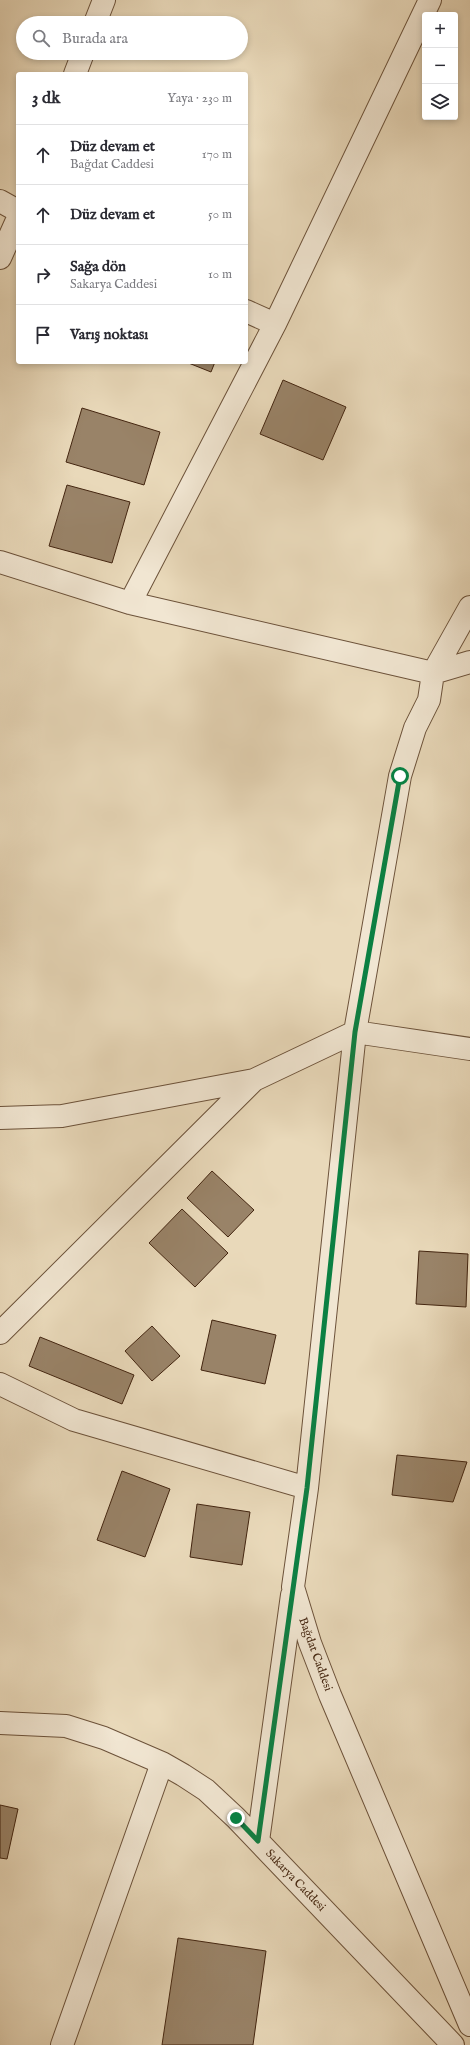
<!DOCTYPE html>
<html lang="tr">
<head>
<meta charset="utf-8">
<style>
  body { margin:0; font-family:"IM FELL English",serif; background:#f7f7f7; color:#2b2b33 }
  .controls { position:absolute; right:12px; top:12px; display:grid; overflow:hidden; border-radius:4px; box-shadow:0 2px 6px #0003 }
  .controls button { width:36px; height:36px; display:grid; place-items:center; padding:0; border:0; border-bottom:1px solid #e1e1e2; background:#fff; color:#2b2b33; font:20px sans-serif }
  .stop { position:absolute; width:12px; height:12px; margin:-9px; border:3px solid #0b8043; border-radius:50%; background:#fff }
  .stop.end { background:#0b8043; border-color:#fff; box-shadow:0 1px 4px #0008 }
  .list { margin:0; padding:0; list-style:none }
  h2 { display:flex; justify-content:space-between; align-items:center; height:52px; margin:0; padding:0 16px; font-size:17px }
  h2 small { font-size:13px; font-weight:400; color:#7c7c81 }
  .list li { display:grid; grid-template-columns:26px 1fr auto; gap:12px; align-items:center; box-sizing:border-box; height:60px; padding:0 16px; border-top:1px solid #e1e1e2 }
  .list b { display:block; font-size:15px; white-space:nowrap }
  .list p { margin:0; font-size:13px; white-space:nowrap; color:#7c7c81 }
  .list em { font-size:13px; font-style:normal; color:#7c7c81 }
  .icon { flex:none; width:22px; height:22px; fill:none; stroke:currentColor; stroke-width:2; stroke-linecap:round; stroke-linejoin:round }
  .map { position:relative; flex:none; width:470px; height:2045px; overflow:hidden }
  .search { position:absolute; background:#fff; box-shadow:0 2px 6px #0003; left:16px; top:16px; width:232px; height:44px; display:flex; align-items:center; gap:10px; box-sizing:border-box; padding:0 14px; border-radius:22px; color:#7c7c81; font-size:15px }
  .panel { position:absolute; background:#fff; box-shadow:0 2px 6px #0003; left:16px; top:72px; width:232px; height:292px; border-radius:4px }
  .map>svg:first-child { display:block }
</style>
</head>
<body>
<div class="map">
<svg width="470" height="2045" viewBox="0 0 470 2045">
  <rect width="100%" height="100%" fill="#e9d9ba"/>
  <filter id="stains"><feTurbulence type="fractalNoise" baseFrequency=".005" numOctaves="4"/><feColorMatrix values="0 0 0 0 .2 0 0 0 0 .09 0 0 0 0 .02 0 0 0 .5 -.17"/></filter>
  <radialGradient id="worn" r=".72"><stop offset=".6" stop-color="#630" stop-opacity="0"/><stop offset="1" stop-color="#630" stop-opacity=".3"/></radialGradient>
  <path fill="#998368" stroke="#432510" d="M186 362H215L211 372Z
    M283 380 346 407 323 460 260 434Z
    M82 408 160 432 144 485 66 462Z
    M67 485 130 502 112 563 49 546Z
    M212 1171 254 1210 228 1237 187 1198Z
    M182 1209 228 1253 195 1287 149 1243Z
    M419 1251 468 1254 466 1307 416 1304Z
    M212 1320 276 1335 265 1384 201 1370Z
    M152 1326 180 1356 152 1381 125 1351Z
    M40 1337 134 1375 122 1404 29 1366Z
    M397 1455 467 1462 453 1502 392 1495Z
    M122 1471 170 1489 145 1557 97 1540Z
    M197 1504 250 1512 242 1565 190 1557Z
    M0 1805 18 1809 7 1859 0 1858Z
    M178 1938 266 1951 253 2045H162Z"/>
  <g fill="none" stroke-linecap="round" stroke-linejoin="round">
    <g stroke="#6c523a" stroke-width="24">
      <path id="minor" d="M95 23 104 0
        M75 74 83 53
        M0 201 18 211
        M0 258 18 218
        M246 311 275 324
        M0 562 130 603 433 673 470 662
        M130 603 275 324 430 0
        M470 607 433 673 429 700 415 728 400 776 355 1032 307 1488 293 1587 310 1643 330 1695 470 2025
        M0 1118 62 1116 254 1080
        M0 1333 254 1080 355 1032 470 1049
        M0 1384 74 1420 307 1488
        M0 1723 66 1726 104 1738 162 1763 183 1775 206 1790 236 1818 453 2045
        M258 1841 292 1595
        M62 2045 162 1763"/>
    </g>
    <use href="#minor" stroke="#f1e6d2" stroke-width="22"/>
  </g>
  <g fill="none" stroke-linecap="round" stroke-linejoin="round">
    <path stroke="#0b8043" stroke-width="5" d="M236 1818 258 1841 307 1488 355 1032 400 776"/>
  </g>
  <g text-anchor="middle" stroke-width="3.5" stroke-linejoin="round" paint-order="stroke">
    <g font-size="12" fill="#432510" stroke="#f1e6d2">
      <text transform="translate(316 1654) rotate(70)" y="4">Bağdat Caddesi</text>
      <text transform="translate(296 1880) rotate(46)" y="4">Sakarya Caddesi</text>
    </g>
  </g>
  <rect width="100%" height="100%" filter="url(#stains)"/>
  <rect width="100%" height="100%" fill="url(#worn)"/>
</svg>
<div class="controls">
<button>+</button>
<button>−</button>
<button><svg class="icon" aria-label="layers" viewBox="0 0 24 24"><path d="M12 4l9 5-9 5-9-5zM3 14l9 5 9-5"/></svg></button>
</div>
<div class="stop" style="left:400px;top:776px"></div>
<div class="stop end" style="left:236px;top:1818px"></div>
<div class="search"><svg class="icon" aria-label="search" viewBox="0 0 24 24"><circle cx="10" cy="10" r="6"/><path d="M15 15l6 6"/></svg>Burada ara</div>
<section class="panel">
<h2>3 dk<small>Yaya · 230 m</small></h2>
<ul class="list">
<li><svg class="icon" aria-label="ahead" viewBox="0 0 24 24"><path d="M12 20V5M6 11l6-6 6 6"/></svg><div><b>Düz devam et</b><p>Bağdat Caddesi</p></div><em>170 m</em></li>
<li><svg class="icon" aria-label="ahead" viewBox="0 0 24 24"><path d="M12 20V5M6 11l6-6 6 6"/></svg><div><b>Düz devam et</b></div><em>50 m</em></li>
<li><svg class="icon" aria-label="right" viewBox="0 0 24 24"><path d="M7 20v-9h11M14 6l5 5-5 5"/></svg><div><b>Sağa dön</b><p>Sakarya Caddesi</p></div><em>10 m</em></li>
<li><svg class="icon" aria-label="arrive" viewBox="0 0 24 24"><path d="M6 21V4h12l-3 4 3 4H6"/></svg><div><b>Varış noktası</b></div></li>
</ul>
</section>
</div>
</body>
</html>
